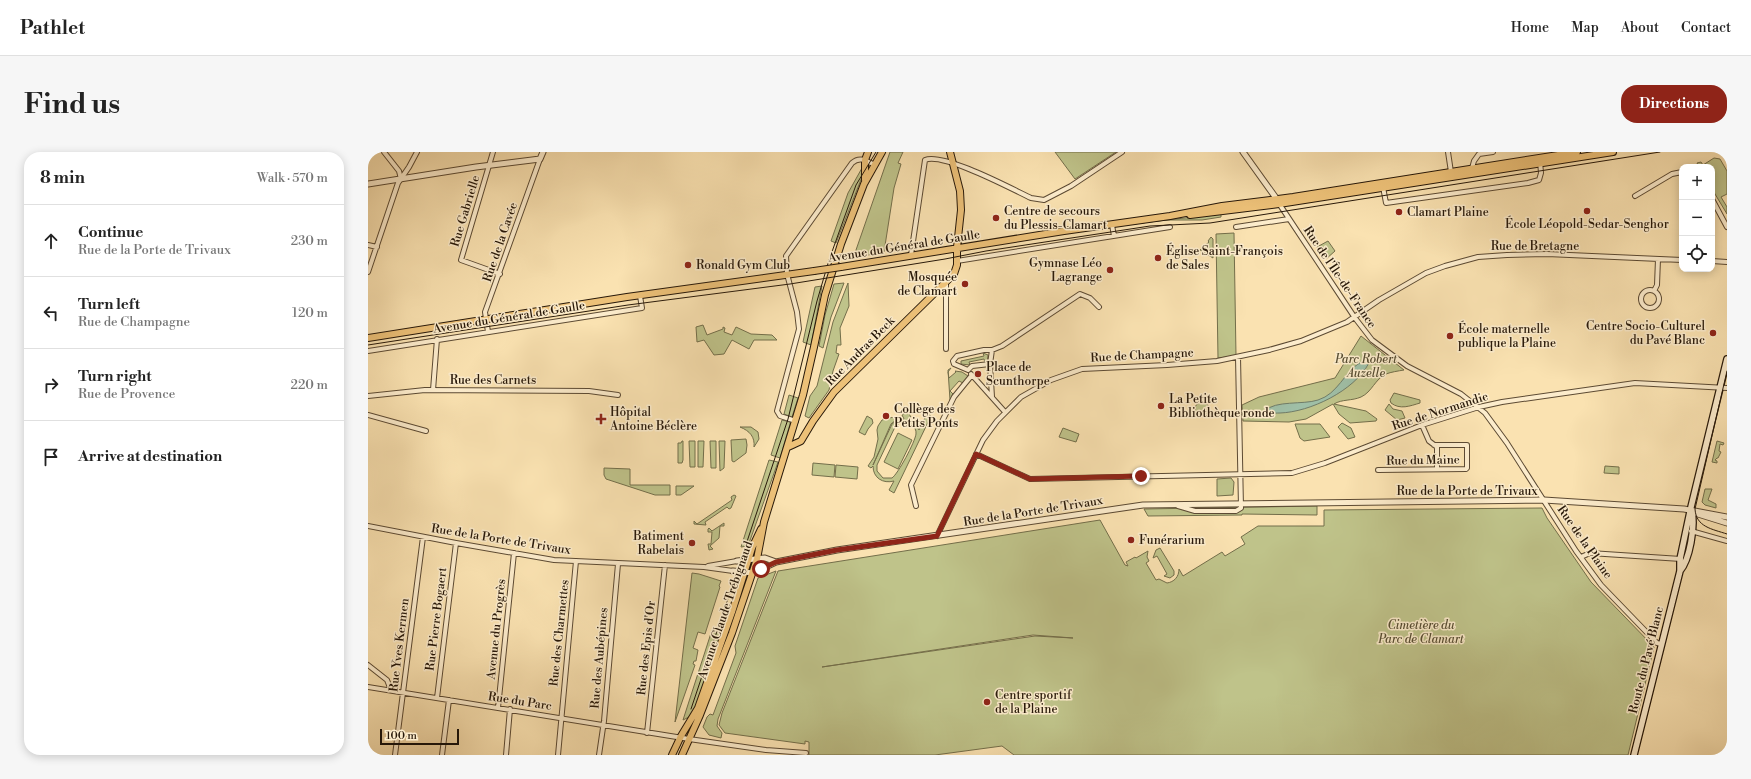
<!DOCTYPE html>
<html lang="en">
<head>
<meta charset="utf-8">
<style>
  body { margin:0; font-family:"Libre Bodoni",serif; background:#f6f6f6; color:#222 }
  .controls { position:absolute; right:12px; top:12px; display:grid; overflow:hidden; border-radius:8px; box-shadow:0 2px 10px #0003 }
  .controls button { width:36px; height:36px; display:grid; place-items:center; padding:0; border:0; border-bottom:1px solid #e0e0e0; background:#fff; color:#222; font:20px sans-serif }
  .scale { position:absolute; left:12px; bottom:10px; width:79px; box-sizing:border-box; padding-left:4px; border:2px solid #271809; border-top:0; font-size:11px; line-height:14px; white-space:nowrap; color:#271809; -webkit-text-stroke:3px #fceccc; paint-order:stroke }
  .stop { position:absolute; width:12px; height:12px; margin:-9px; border:3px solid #8f2418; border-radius:50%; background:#fff }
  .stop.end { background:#8f2418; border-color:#fff; box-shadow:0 1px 4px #0008 }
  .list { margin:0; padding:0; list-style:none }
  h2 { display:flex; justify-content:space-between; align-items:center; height:52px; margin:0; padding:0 16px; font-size:17px }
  h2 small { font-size:13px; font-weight:400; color:#767676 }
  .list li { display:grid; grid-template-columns:26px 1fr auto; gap:12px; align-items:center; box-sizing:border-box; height:72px; padding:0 16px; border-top:1px solid #e0e0e0 }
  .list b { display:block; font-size:15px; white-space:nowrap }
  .list p { margin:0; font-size:13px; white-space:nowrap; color:#767676 }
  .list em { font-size:13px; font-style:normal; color:#767676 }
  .icon { flex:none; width:22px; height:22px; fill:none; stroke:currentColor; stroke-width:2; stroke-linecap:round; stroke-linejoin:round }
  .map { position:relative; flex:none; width:1359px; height:603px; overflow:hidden; border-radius:16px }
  header { display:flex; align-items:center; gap:24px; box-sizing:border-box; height:56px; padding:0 20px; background:#fff; border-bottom:1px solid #e0e0e0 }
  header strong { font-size:19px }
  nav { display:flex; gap:22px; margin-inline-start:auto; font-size:14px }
  .intro { display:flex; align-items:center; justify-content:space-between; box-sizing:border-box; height:96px; padding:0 24px }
  h1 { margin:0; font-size:28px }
  .button { padding:10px 18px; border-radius:16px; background:#8f2418; color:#fff; font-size:14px; font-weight:700 }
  main { display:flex; gap:24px; padding:0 24px }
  aside { flex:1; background:#fff; border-radius:16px; box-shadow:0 2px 10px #0003 }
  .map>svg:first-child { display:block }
</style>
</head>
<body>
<header>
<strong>Pathlet</strong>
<nav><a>Home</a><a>Map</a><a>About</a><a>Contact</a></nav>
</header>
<div class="intro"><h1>Find us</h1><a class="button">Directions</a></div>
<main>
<aside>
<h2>8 min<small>Walk · 570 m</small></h2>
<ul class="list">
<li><svg class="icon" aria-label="ahead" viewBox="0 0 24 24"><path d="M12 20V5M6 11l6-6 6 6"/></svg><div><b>Continue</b><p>Rue de la Porte de Trivaux</p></div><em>230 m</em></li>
<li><svg class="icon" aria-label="left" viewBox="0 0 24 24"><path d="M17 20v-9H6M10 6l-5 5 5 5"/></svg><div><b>Turn left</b><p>Rue de Champagne</p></div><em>120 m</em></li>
<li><svg class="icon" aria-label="right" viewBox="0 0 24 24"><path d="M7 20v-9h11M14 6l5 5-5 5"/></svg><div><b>Turn right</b><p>Rue de Provence</p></div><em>220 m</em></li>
<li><svg class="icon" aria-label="arrive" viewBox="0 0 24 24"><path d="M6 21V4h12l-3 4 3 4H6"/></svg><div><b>Arrive at destination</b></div></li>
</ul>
</aside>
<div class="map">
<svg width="1359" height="603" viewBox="0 0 1359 603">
  <rect width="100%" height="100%" fill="#fae2b1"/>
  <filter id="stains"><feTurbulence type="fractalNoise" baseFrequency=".005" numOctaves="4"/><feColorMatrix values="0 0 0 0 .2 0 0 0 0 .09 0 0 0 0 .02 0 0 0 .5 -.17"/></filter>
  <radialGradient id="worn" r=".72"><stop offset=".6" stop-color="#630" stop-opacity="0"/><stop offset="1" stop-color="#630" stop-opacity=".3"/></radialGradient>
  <path fill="#bfc38a" stroke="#736e4a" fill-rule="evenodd" d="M522 0H535L530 11 533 12 526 36 516 100 489 105 488 98Z
    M687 0H748L707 27Z
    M1346 6 1352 7 1359 19V42L1353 45 1359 55V62L1344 37V15H1331L1329 11 1333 10 1335 13Z
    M494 16V25L468 91 463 89 480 41Z
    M853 62V65L834 68H797L751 74C785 69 819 66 853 62Z
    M866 81 868 204 850 206 848 82Z
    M843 85 845 87V106L832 98 841 90 840 89Z
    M960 89 967 99 958 107 949 95Z
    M476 131 463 165 455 196 451 194 457 163 466 132Z
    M480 131 481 154 472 176 473 193H469L468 201 471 202 465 219 461 238 441 266 437 264 442 244 449 234 465 170Z
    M454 134 443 193 435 190 447 135Z
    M335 173 339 183 355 177V175L357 176 356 180 364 183 368 175 383 182 404 183 409 188H386L381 197 364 188 356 202 346 203 336 188 329 190 328 175Z
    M993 184 1036 218C1030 219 1023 220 1018 222 1007 227 1004 240 993 245 984 249 974 247 966 252L998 259 1009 267 1008 269 982 271 971 262 965 252 938 267 921 270 875 269 874 253 891 245 967 226Z
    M615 201 620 203 619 211H617L616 207 601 210 602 213 593 212V209L616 204Z
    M583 216 580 220 581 226 588 220 587 219 594 220 600 224 595 231 591 229 582 239 585 242 582 248 580 218Z
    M1026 241 1052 248V251C1042 254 1032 258 1023 251L1022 248Z
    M421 243 430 246 424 265 416 262Z
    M827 257a7 7 0 1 1 14 0a7 7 0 1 1-14 0Z
    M1021 252 1025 257 1034 259 1037 266 1029 268 1017 258Z
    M539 259 543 265 540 267 547 271 551 278 559 262 563 264 526 341 521 338 526 329C515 332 505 326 505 314L503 316 500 314 506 305 510 287 509 278 510 274 514 268 519 266 530 265 529 267 523 272 505 313 524 272 529 268 536 267 534 263ZM533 270C540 269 549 274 548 282 547 290 530 322 524 326H515L509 319V313L527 275Z
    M499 264 504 267 505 271 500 277 497 283 491 280Z
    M414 268 422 270V272L412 306 403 303Z
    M974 271 983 276 987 285 980 287 970 275Z
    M927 272H952L962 285 936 289 932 286Z
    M372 275H383L390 280 391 287 386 295C387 285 382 279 372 275Z
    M695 276 711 282 708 290 691 285Z
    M530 281 544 288 530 317 516 310Z
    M378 287 379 293 378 301 366 310 364 309 363 288Z
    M314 289H315V308L314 311H310V291H313Z
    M321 289H327V315H322Z
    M330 289H336L335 315H330Z
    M342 289H348V316H343Z
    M351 289H357L356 316 352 319Z
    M1349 289 1356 291 1355 293 1352 292 1351 299 1353 300 1350 306H1349L1347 308 1349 309V311L1344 310Z
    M401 308 410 310 380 394 373 395Z
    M445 311 467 313 466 325 444 323Z
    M468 313 490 315 489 327 467 325Z
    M1237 314 1251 315V322L1236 321Z
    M236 316 262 317V333H302V343H287L238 327 236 323Z
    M863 326 866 330 865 343 849 344V327Z
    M308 334H326L313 343H308Z
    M1337 337H1344L1340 348 1348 352V356L1337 353 1334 350Z
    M366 343 368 344 363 356 361 357 359 355 337 370 338 373 326 372V369L329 372 364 348 363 345Z
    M949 354V363L874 362V363L780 364 776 357Z
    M1174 356 1179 366 1223 430 1286 495 1260 603H646L634 594 567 603H441V590L437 589V592L357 581 351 573 354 561 410 419 732 368 757 413 760 414 758 410 767 405 768 406 780 399 779 405 781 409 778 411 788 428 791 427 799 431C806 430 811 425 811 417L815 424 854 400 857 404 877 392 873 385 890 374H956V358ZM665 483 705 486 667 484 454 515Z
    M356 371V374H352L351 386 342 394 345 397 341 398 340 392H343L344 380H340V377L341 376 344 379Z
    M792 396 806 419V423L802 426 796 424 799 422 789 404 785 406 788 398Z
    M408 419 350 567 349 574 354 581 353 586 341 583 335 575 339 565 342 562 345 563 368 501 367 494 390 426Z
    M324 421 331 422 353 429 351 434 352 435 337 482 330 480 325 496 330 498 328 509H326L325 512 327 513 307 570Z
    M344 478 354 482 327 556 321 565 315 568Z"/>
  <path fill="#9fbfa7" stroke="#6f7c68" d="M993 210 1001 211C986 239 942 260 912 261 906 261 901 262 897 259 907 248 935 253 950 248 970 242 976 220 993 210Z"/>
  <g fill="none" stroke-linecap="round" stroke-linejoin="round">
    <g stroke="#5c4a33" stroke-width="6">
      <path id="minor" d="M16 0 31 19 33 27
        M125 0 93 108 132 122
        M1080 0 1083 20
        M1104 16 1106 9 1111 2 1125 0
        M1015 35 1018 51 1160 31 1171 28 1173 21 1172 9
        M1267 44 1304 22 1314 20
        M1344 47 1359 75
        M910 50 987 166 1004 188 1039 214 1093 242 1117 261 1139 291 1208 399 1233 433 1289 491 1293 492
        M744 73 746 84
        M868 75 921 67
        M0 93 9 95
        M543 103 557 8C575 0 644 37 663 46L676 48 703 34 754 0
        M589 109 802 75
        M1344 109 1359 110
        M0 120 30 31 41 15 49 0
        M1273 147a9 9 0 1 1 18 0a9 9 0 1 1-18 0Z
        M1286 139 1289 133 1290 107
        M120 180 117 160 172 7
        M578 197V130
        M624 198 634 194 712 142 722 146 731 155
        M0 199 274 156 272 144
        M622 212 604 214 600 218 586 212 585 209 589 204 616 198H624L622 212 624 245
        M603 222 637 260
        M65 238 69 187
        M0 244 57 238 221 239 250 243
        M0 263 58 279
        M428 269 412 264 409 259 431 177 429 160 419 122 418 104 484 11C492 4 498 9 507 13
        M1054 273 1061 289 1069 295V317
        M608 302 662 327 924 321 957 311 1054 273 1111 255 1134 250 1267 231 1359 236
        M1010 318 1098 317 1099 316V293H1066
        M548 354 543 333 586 245 604 223
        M810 354 827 359H868L873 356 870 205
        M0 374 88 391 186 408 336 415 365 419
        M1323 379 1359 389
        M569 384 615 288 629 269 653 245 683 228 714 217 799 213 849 209 901 198 933 189 979 170 1011 148 1058 121 1077 114 1110 105 1139 103 1179 102 1314 108
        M1213 405 1222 401 1313 407
        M340 414 369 409
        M0 513 19 528 23 538
        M0 535 321 587 398 598 438 601
        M69 546 88 391
        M130 556 146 401
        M279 581 297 413
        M27 603 55 385
        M74 603 81 548
        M138 603 142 557
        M190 603 208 409
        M231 603 236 569 250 412"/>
    </g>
    <g stroke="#5c4a33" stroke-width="7">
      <path id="tertiary" d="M875 0 908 46
        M0 32 108 15 172 7 175 0
        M1324 359 1330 362 1359 371
        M369 409 397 406 408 410
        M365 419 385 421 408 410 469 398 775 353 1176 348 1316 357 1359 365"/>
    </g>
    <g stroke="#271809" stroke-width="8">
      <path id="secondary" d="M1312 419C1322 407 1327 375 1324 360
        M1266 603 1312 419V407L1323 355 1359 207"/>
    </g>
    <g stroke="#271809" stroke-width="8">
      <path id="primary" d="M497 28V8L500 0
        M822 63 911 52 1245 0
        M473 115 696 79 802 64 854 54 925 45 1209 0
        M0 186 259 145 446 119
        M420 295 433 289 445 269 466 240 586 122 589 113V95L593 58 592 39 582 0
        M304 603 313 584 330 556 364 460 384 396 393 377
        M314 603 332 563 364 481 389 407 396 370 435 243 446 195 457 143 473 92 496 32 514 0"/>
    </g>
    <use href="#minor" stroke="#fceccc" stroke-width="4"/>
    <use href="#tertiary" stroke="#fceccc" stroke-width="5"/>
    <use href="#secondary" stroke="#fceccc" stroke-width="5.5"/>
    <use href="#primary" stroke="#edc178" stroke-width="6"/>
    <path stroke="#271809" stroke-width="1" d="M0 193 260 153 422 132 577 107 618 99 782 74 842 71 1292 0
      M1359 219 1327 357C1328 375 1344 377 1359 382
      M323 557 420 267 449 149 461 108 488 33 508 0"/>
    <g stroke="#271809" stroke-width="8" stroke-linecap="butt">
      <path id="primary-bridge" d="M446 119 473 115"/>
    </g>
    <use href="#primary-bridge" stroke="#edc178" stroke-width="6"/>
  </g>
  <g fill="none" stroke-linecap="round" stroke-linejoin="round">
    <path stroke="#8f2418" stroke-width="5" d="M393 417 408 410 469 398 569 384 608 302 662 327 773 324"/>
  </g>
  <g fill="#8f2418" stroke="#fceccc" stroke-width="1.5">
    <circle cx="1219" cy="59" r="4"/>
    <circle cx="1031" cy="60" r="4"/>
    <circle cx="628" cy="66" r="4"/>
    <circle cx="790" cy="106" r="4"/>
    <circle cx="320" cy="113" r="4"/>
    <circle cx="742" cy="118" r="4"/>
    <circle cx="597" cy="132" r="4"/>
    <circle cx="1345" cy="181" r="4"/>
    <circle cx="1082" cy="184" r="4"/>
    <circle cx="610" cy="222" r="4"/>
    <circle cx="793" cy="254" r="4"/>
    <circle cx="518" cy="264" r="4"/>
    <path d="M231 261h4v4h4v4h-4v4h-4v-4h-4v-4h4z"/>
    <circle cx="763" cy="388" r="4"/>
    <circle cx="324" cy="391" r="4"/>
    <circle cx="619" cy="550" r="4"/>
  </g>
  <g text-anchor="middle" stroke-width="3" stroke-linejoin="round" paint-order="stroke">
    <g font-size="12" fill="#271809" stroke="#fceccc">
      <text transform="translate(97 59) rotate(-73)" y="4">Rue Gabrielle</text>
      <text transform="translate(132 90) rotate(-71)" y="4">Rue de la Cavée</text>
      <text transform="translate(536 94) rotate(-9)" y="4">Avenue du Général de Gaulle</text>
      <text x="1167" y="98">Rue de Bretagne</text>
      <text transform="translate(972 125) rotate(56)" y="4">Rue de l'Île-de-France</text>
      <text transform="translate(141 165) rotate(-9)" y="4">Avenue du Général de Gaulle</text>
      <text transform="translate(492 199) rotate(-45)" y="4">Rue Andras Beck</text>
      <text transform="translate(774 203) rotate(-3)" y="4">Rue de Champagne</text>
      <text x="125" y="232">Rue des Carnets</text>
      <text transform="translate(1072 259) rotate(-18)" y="4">Rue de Normandie</text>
      <text transform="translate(1055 308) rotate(-1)" y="4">Rue du Maine</text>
      <text x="1099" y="343">Rue de la Porte de Trivaux</text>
      <text transform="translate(665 359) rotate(-9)" y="4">Rue de la Porte de Trivaux</text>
      <text transform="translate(133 387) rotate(9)" y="4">Rue de la Porte de Trivaux</text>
      <text transform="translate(1217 390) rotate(55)" y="4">Rue de la Plaine</text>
      <text transform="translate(357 458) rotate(-71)" y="4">Avenue Claude Trébignaud</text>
      <text transform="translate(68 467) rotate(-83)" y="4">Rue Pierre Bogaert</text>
      <text transform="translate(128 477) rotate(-84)" y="4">Avenue du Progrès</text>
      <text transform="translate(191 481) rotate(-84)" y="4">Rue des Charmettes</text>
      <text transform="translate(31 493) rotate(-83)" y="4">Rue Yves Kermen</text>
      <text transform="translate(278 496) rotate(-84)" y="4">Rue des Epis d'Or</text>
      <text transform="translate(231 506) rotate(-85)" y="4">Rue des Aubépines</text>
      <text transform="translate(1278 508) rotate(-76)" y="4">Route du Pavé Blanc</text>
      <text transform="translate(152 549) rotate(9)" y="4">Rue du Parc</text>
    </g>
    <g font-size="12" fill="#271809" stroke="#fceccc" text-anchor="start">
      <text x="636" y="63">Centre de secours<tspan x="636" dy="14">du Plessis-Clamart</tspan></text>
      <text x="1039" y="64">Clamart Plaine</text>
      <text x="1219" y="76" text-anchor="middle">École Léopold-Sedar-Senghor</text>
      <text x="798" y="103">Église Saint-François<tspan x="798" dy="14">de Sales</tspan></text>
      <text x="734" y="115" text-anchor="end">Gymnase Léo<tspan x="734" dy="14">Lagrange</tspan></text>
      <text x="328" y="117">Ronald Gym Club</text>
      <text x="589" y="129" text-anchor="end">Mosquée<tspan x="589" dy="14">de Clamart</tspan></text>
      <text x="1337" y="178" text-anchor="end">Centre Socio-Culturel<tspan x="1337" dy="14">du Pavé Blanc</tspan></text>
      <text x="1090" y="181">École maternelle<tspan x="1090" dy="14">publique la Plaine</tspan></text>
      <text x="618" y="219">Place de<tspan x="618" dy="14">Scunthorpe</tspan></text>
      <text x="801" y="251">La Petite<tspan x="801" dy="14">Bibliothèque ronde</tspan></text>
      <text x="526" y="261">Collège des<tspan x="526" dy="14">Petits Ponts</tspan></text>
      <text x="242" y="264">Hôpital<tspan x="242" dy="14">Antoine Béclère</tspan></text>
      <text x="316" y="388" text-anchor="end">Batiment<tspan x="316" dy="14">Rabelais</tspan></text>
      <text x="771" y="392">Funérarium</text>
      <text x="627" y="547">Centre sportif<tspan x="627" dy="14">de la Plaine</tspan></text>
    </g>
    <g font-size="12" font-style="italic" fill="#554b30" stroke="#fceccc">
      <text x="998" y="211">Parc Robert<tspan x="998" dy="14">Auzelle</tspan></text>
      <text x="1053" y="477">Cimetière du<tspan x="1053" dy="14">Parc de Clamart</tspan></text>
    </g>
  </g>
  <rect width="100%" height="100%" filter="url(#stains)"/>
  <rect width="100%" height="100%" fill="url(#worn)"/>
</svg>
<div class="controls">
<button>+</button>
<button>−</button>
<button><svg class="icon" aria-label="locate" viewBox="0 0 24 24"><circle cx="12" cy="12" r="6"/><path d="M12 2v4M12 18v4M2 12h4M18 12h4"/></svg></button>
</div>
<div class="scale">100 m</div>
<div class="stop" style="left:393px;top:417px"></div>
<div class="stop end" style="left:773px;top:324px"></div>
</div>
</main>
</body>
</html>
